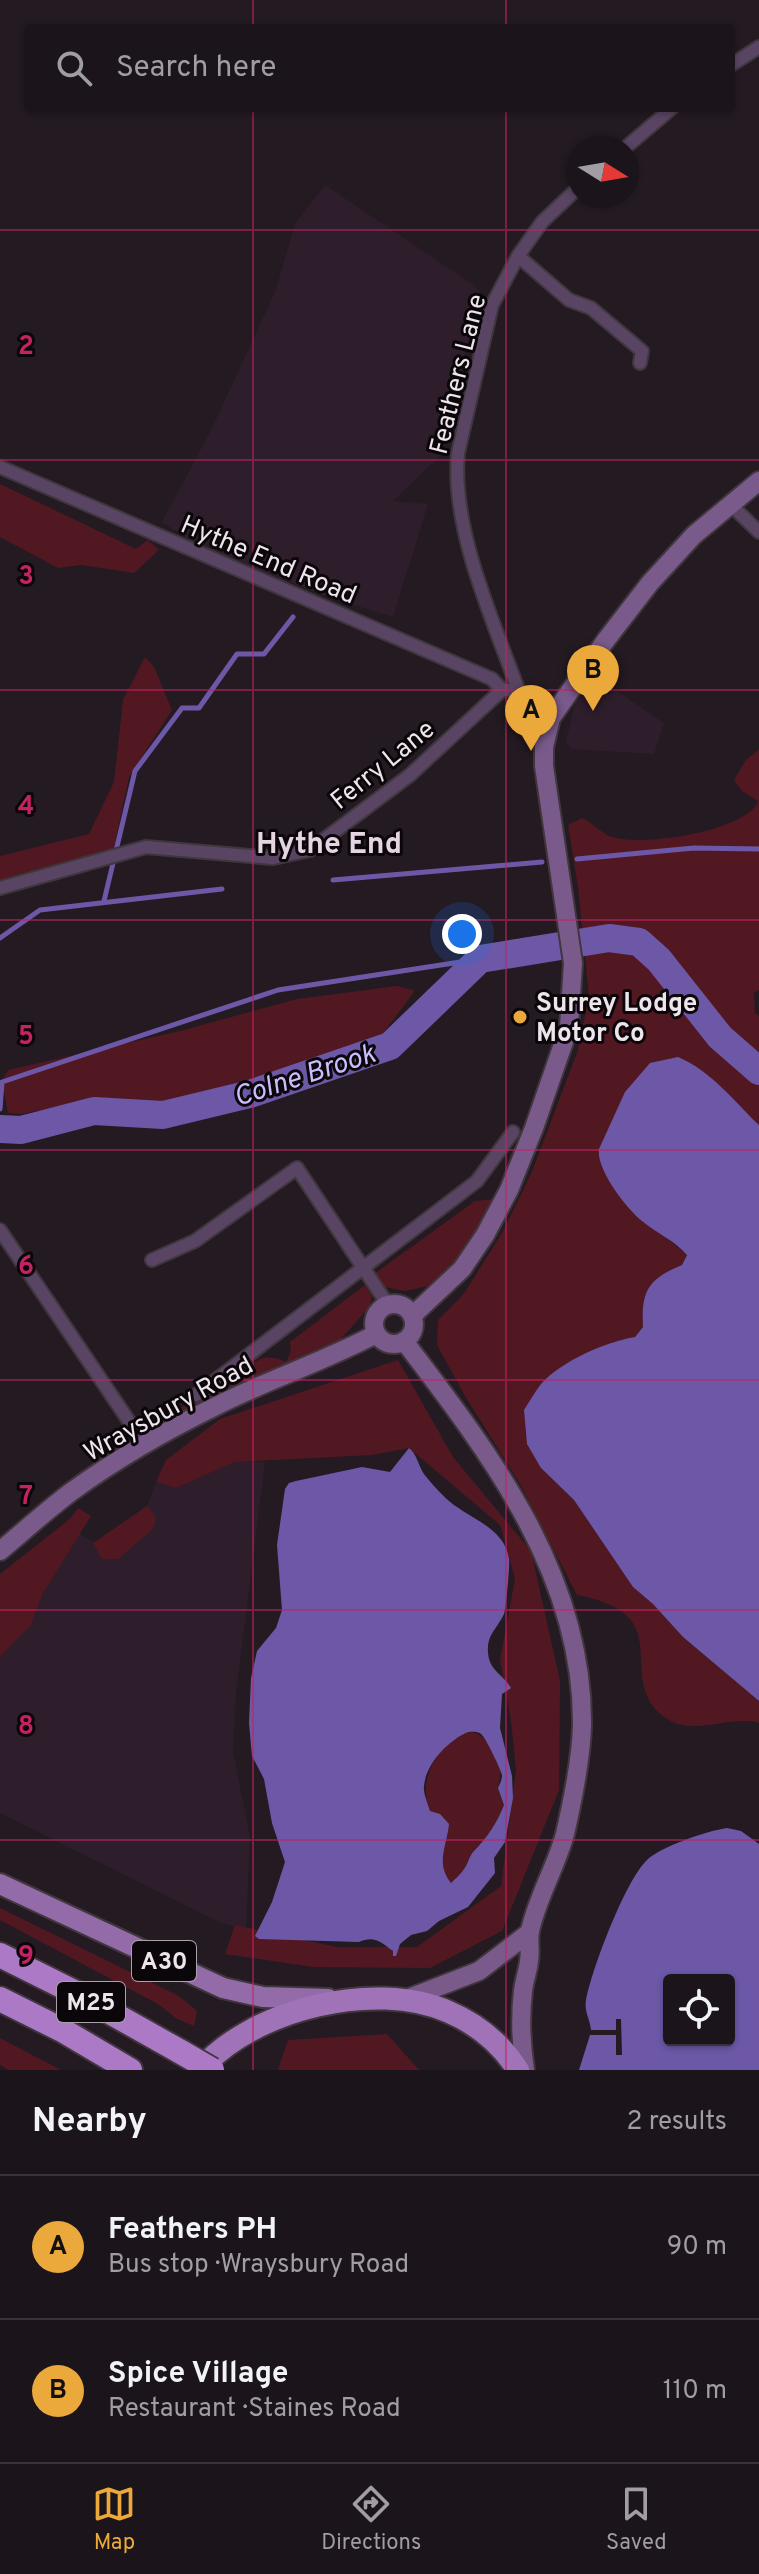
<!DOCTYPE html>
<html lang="en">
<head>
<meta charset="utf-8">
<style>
  body { margin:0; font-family:Overpass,sans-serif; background:#282127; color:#f1f3f6 }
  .controls { position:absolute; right:24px; bottom:24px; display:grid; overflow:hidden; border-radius:8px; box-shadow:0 2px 6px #0004 }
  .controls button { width:72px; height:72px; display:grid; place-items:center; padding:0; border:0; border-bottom:2px solid #393339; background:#1b141a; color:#f1f3f6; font:40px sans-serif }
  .compass { position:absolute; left:567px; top:136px; width:72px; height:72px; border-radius:50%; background:#1b141a; box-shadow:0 2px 6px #0004; rotate:101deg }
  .you { position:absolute; left:462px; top:934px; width:28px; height:28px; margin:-20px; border:6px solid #fff; border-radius:50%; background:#1a73e8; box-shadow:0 0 0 12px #1a73e833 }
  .badge { display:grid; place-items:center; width:52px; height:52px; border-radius:50%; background:#eca93b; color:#111; font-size:26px; font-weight:700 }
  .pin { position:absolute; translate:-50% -66px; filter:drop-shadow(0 2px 4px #0008) }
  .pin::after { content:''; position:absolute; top:42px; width:28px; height:24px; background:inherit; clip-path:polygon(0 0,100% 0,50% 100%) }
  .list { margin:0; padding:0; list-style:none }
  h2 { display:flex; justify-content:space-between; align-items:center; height:104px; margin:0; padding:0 32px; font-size:34px }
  h2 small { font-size:26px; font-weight:400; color:#a09ea2 }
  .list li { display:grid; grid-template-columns:52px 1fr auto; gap:24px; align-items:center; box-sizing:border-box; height:144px; padding:0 32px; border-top:2px solid #393339 }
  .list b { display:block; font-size:30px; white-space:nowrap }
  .list p { margin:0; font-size:26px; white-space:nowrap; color:#a09ea2 }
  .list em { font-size:26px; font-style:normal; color:#a09ea2 }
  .icon { flex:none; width:44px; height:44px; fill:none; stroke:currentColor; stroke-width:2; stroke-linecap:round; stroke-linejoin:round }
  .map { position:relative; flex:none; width:759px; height:2070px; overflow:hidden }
  .search { position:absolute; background:#1b141a; box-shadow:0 2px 6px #0004; left:24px; right:24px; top:24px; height:88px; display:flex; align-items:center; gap:20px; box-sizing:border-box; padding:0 28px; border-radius:8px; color:#a09ea2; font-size:30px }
  .sheet { height:392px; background:#1b141a }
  nav { display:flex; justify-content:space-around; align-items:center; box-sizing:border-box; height:112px; border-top:2px solid #393339; background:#1b141a; font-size:22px; color:#a09ea2 }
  nav a { display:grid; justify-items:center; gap:4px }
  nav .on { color:#eca93b }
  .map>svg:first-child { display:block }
</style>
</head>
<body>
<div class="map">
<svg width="759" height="2070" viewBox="0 0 759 2070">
  <rect width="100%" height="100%" fill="#241a22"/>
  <path fill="#2e1e2b" d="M325 185 471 283 480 292 440 456 393 501 428 504 393 617 316 593 191 541 162 522 212 428 275 292 295 224Z
    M598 678 664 723 654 754 572 749 566 742 575 703Z
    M235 1462H265L236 1693 233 1751 250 1837 246 1930 219 1922 0 1813V1657L31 1625 43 1593 79 1533 94 1543 147 1506 156 1482 176 1488Z"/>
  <path fill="#521822" d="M0 484 136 549 148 540 159 550 134 573 81 565 58 568 0 537Z
    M145 657 154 667 172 710 129 777 112 857 92 861 70 875 0 891V856L89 834 114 782 123 700Z
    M759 749V990L754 993 755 1013 759 1016V1125C725 1093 702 1055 650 1063L637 1216 687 1254 682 1265C648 1279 641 1291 643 1327L635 1337C599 1343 571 1362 542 1383L541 1468 574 1500 633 1587 653 1604 683 1637 759 1701V1723C730 1715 696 1736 669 1720 623 1692 656 1644 627 1616 615 1604 593 1598 577 1595L520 1484 465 1396 437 1345 438 1320 463 1295 502 1233 531 1174 577 1053 589 997 578 887 568 825 582 818C592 823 600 831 607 835 634 849 747 832 758 801L742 791 734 780 746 760Z
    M397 986 413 990 414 992 381 1036 370 1047 342 1062 211 1099 60 1106 22 1114 8 1113 2 1081 8 1070 184 1030 297 999Z
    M497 1199 463 1257 428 1286 405 1291 385 1287 374 1274 475 1201Z
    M365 1285 372 1297 370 1306 333 1348 156 1428 145 1429 138 1424 173 1402 179 1408C213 1397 232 1373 261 1359 269 1356 278 1358 286 1362L291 1351 290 1342Z
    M398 1360 453 1457 531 1551 560 1681 559 1790 502 1931 430 1968 313 1967 225 1954 235 1925 336 1947H417L501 1886 516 1770 511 1720 500 1660 515 1579 500 1525 409 1448 372 1455 235 1462 176 1488 156 1482 166 1460 220 1419Z
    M147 1506 156 1517 153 1529 118 1559H102L93 1543Z
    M78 1508 91 1516 43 1593 31 1625 0 1657V1574L71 1518Z
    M468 1732C490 1732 491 1754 501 1770L498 1788 504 1805C497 1823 487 1838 473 1852 469 1858 468 1864 464 1869 461 1874 455 1879 451 1883 439 1867 441 1852 448 1834 442 1826 433 1818 429 1808 418 1777 438 1744 468 1732Z
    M0 1908 179 1996 197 2011 194 2026 177 2019 158 2004 0 1920Z
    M387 2034 419 2070H278L288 2040Z
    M0 2038 61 2070H9L0 2065Z"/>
  <path fill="#6c58a7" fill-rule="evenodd" d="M678 1057C710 1070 734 1101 759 1125V1701L683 1637 653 1604 633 1587 574 1500 541 1468 527 1444 524 1410C529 1402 535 1392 541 1384 562 1361 605 1342 635 1337L643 1327C641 1291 648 1279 682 1265L687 1255C674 1240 656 1233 642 1221 626 1208 596 1169 599 1149L625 1092 650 1063Z
    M409 1448C417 1454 418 1465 424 1474 431 1483 441 1494 449 1501 470 1519 505 1528 509 1559 510 1565 506 1609 504 1614 496 1631 484 1636 489 1659 492 1671 505 1677 511 1688L502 1694 500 1728 512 1776 513 1798 505 1842 494 1858 495 1873 468 1907 439 1921 427 1931 411 1935 400 1944 396 1956H393V1951C381 1942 374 1935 359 1942L259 1939 255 1936 272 1902 285 1862 272 1823 264 1779 252 1756 249 1723 251 1678 257 1651 276 1628 282 1610 277 1545 285 1489 289 1483 296 1481 362 1467 390 1472ZM468 1732C472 1732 477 1731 481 1734 485 1736 501 1770 502 1775 502 1781 500 1783 498 1788L504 1805C497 1823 487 1838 473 1852 469 1857 468 1864 464 1869 461 1874 455 1879 451 1883 435 1863 447 1846 449 1824L440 1814 430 1811C428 1804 423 1793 424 1786 426 1763 449 1740 468 1732Z
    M727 1828 741 1831 759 1844V2070H579L590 2035H616V2055H622L621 2019H616V2030H591C590 2019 584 2012 586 2000 592 1969 625 1881 647 1860 662 1846 707 1831 727 1828ZM669 1980H729V2040H669Z"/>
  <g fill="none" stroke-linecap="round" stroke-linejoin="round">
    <path stroke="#6c58a7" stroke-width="5" d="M577 859 694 848 759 849
      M333 880 542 862
      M104 901 135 771 182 708H199L237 654H264L293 617
      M0 938 40 910 222 889
      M0 1109 2 1082 278 990 480 959"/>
    <path stroke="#6c58a7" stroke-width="28" d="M0 1129 21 1130 94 1111 163 1115 250 1094 390 1046 480 959 609 938 639 942 659 960 720 1037 759 1071"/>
    <g stroke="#40363e" stroke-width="16">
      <path id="minor" d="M731 65 759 47
        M625 148 672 108
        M518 256 569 300 591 308 642 351 640 363
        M0 467 492 679 502 690H508
        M730 504 759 532
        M551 718 524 701 518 689C492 618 451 528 458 453L492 305 518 256 542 222 579 187
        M0 888 146 847 273 858 310 850 410 775 502 690
        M0 1230 145 1445
        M152 1260 195 1241 297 1168 388 1305
        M196 1395 477 1181 513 1132"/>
    </g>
    <g stroke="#40363e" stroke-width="22">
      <path id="secondary" d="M374 1324a20 20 0 1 1 40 0a20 20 0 1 1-40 0Z
        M412 1316 462 1269 485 1235 509 1190 534 1128 569 1027 573 963 544 766V747L551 718 606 640 650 583 694 535 759 481
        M404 1341C491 1455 584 1576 582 1726 581 1761 573 1799 565 1834 556 1867 537 1898 530 1931 528 1941 531 1952 529 1961 528 1971 524 1981 523 1991 520 2017 521 2044 525 2070
        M0 1551C24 1531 47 1510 71 1492 115 1460 165 1431 214 1407 267 1380 323 1362 376 1334
        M404 2000 479 1971 530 1932"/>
    </g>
    <g stroke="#40363e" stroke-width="24">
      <path id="primary" d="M0 1884 223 1988 263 1997 328 1999"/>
    </g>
    <g stroke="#40363e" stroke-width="26">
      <path id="trunk" d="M200 2070C252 2009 375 1979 449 2012 477 2024 501 2044 518 2070"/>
    </g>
    <g stroke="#40363e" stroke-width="28">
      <path id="motorway" d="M0 1955 76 1993 181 2052
        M0 1999 62 2030 130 2070"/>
    </g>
    <use href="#minor" stroke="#594563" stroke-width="12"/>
    <use href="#secondary" stroke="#7a5a8b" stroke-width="18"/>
    <use href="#primary" stroke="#946ba9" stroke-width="20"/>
    <use href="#trunk" stroke="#a072b7" stroke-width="22"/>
    <use href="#motorway" stroke="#ab79c5" stroke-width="24"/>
    <g stroke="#40363e" stroke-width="28" stroke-linecap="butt">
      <path id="motorway-bridge" d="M181 2052 212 2070"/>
    </g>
    <use href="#motorway-bridge" stroke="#ab79c5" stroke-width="24"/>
  </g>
  <path fill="none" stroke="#c42262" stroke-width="2" stroke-opacity="0.55" d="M253 0V28M506 0V28M253 108V2070M506 108V2070M0 230H759M0 460H759M0 690H759M0 920H759M0 1150H759M0 1380H759M0 1610H759M0 1840H759"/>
  <circle fill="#eca93b" stroke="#0b060a" stroke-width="3" cx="520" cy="1017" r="8"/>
  <g text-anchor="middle" stroke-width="6" stroke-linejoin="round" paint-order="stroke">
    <g fill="#0b060a" stroke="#a9a2a8" stroke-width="2">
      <rect x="132" y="1941" width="64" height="40" rx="6"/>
      <rect x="57" y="1982" width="68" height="40" rx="6"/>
    </g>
    <g font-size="24" font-weight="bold" fill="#ede5eb">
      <text x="164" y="1969">A30</text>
      <text x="91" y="2010">M25</text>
    </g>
    <g font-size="26" fill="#ede5eb" stroke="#0b060a">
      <text transform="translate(457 374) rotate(-76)" y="9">Feathers Lane</text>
      <text transform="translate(269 559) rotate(23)" y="9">Hythe End Road</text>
      <text transform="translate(382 764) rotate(-39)" y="9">Ferry Lane</text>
      <text transform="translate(168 1408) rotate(-29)" y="9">Wraysbury Road</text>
    </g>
    <g font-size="26" font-weight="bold" fill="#ede5eb" stroke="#0b060a" text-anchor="start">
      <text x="536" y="1011">Surrey Lodge<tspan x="536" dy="30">Motor Co</tspan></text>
    </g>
    <g font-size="28" font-style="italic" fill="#c9bdfe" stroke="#0b060a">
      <text transform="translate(304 1074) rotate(-18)" y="10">Colne Brook</text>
    </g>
    <g font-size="30" font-weight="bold" fill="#e5d5e1" stroke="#0b060a">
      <text x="329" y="853">Hythe End</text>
    </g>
  </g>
  <g font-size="26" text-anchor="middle" font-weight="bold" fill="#c42262" stroke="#0b060a" stroke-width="6" stroke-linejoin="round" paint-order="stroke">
    <text x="26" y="354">2</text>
    <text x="26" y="584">3</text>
    <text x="26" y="814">4</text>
    <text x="26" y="1044">5</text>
    <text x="26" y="1274">6</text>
    <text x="26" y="1504">7</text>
    <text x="26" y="1734">8</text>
    <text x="26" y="1964">9</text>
  </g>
</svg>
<div class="controls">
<button><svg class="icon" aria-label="locate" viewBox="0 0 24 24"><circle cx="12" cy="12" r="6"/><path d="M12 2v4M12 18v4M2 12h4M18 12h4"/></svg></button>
</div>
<svg class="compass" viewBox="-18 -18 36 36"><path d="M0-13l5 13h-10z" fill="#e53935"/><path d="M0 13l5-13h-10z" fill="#a09ea2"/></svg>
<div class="you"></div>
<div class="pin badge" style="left:531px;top:751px">A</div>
<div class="pin badge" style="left:593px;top:711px">B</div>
<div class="search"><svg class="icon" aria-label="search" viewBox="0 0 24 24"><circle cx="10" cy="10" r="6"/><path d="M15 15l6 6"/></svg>Search here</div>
</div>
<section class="sheet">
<h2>Nearby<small>2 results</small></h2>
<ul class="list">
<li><span class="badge">A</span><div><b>Feathers PH</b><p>Bus stop · Wraysbury Road</p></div><em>90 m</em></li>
<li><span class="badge">B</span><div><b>Spice Village</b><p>Restaurant · Staines Road</p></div><em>110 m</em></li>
</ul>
</section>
<nav>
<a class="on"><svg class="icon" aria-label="map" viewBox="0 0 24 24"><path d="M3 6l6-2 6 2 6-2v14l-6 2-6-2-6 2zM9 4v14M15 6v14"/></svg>Map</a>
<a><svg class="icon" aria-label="directions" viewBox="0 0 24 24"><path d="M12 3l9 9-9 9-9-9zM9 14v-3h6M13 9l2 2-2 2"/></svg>Directions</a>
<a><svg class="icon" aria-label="saved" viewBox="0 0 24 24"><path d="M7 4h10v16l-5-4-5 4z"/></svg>Saved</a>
</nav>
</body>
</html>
